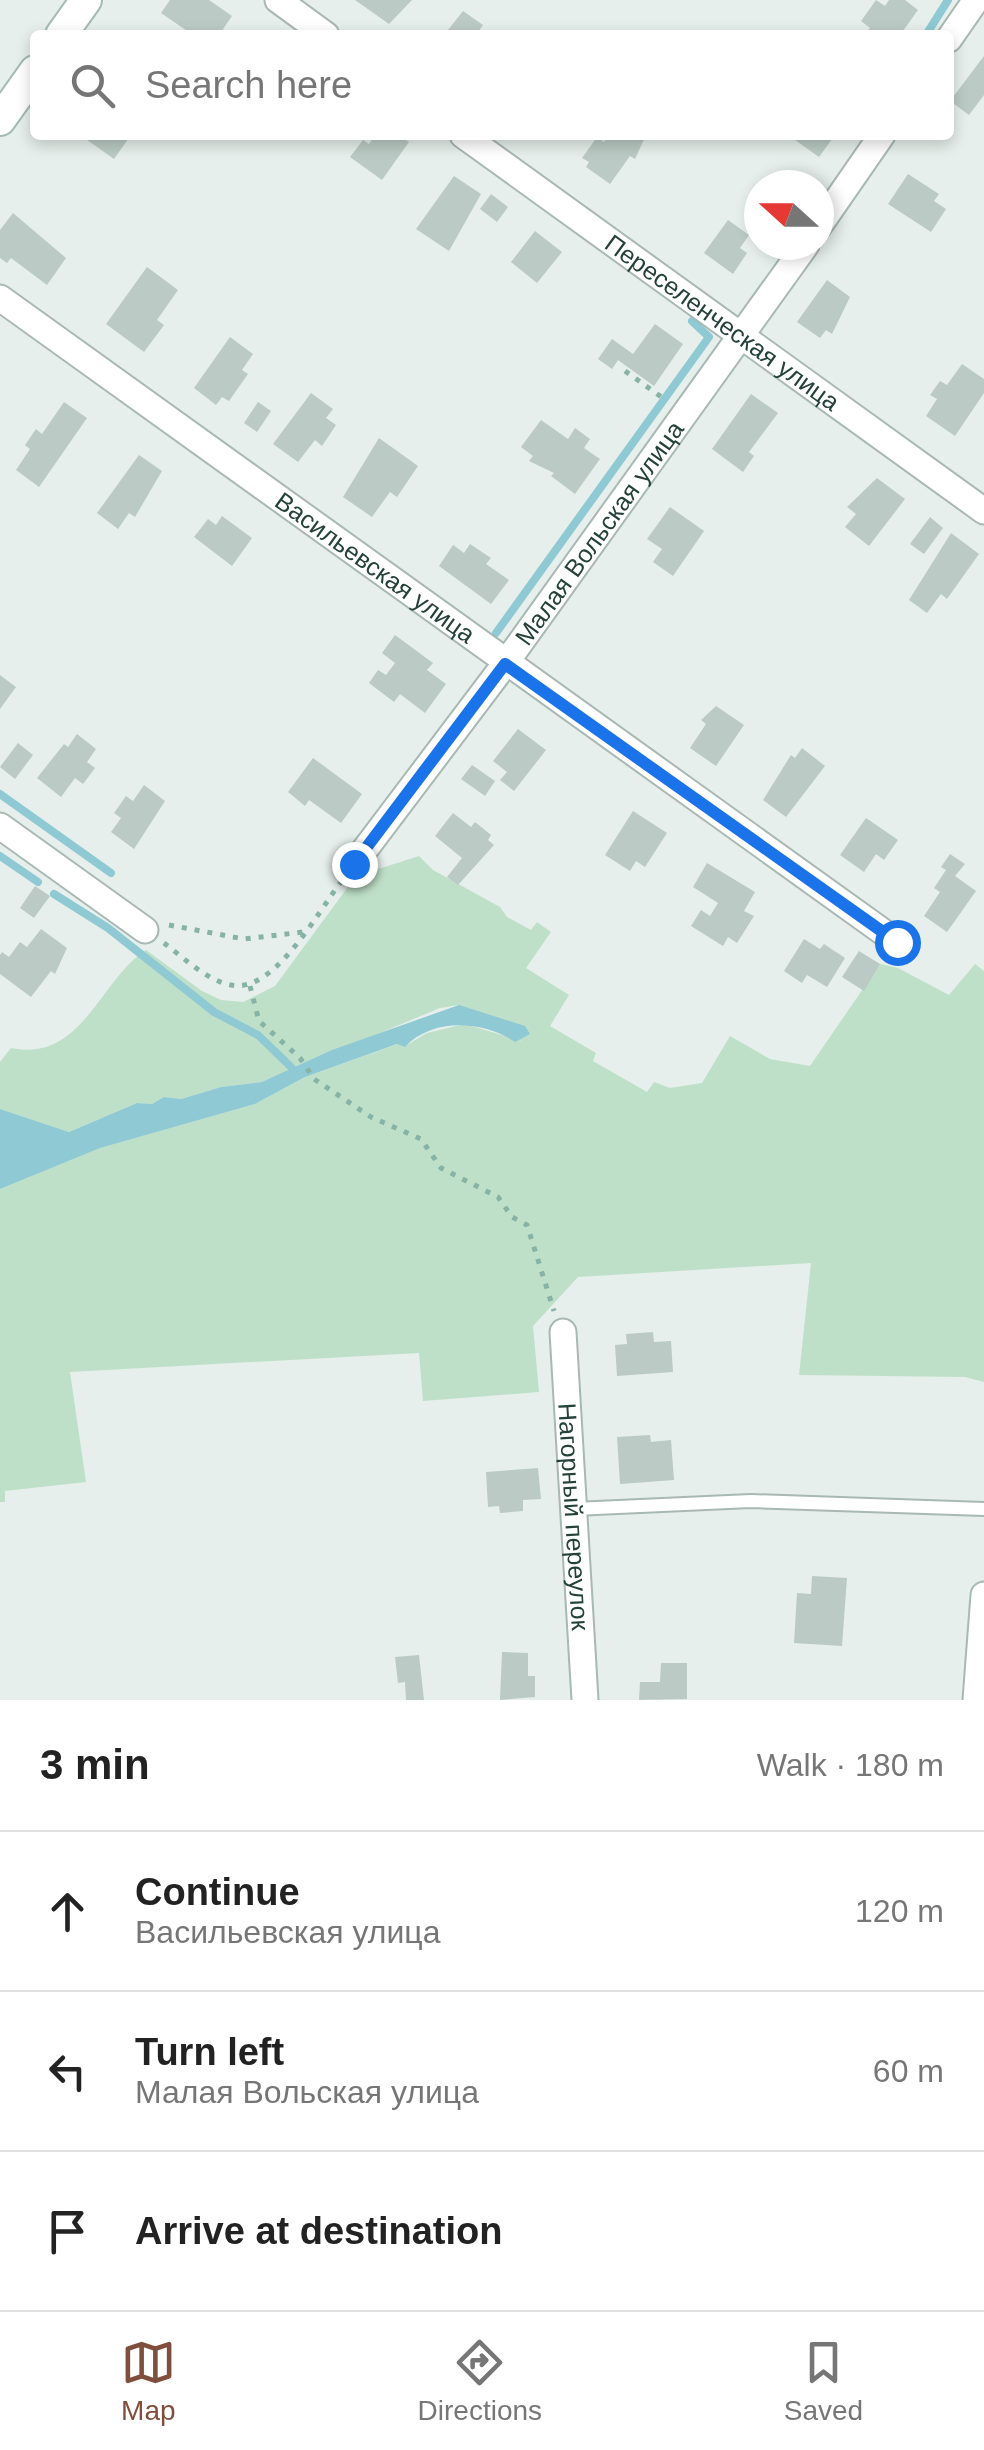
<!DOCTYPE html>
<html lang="en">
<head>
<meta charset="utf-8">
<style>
  body { margin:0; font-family:Arial,sans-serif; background:#f6f6f6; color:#222 }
  .compass { position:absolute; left:744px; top:170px; width:90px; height:90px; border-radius:50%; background:#fff; box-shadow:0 5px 15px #0003; rotate:291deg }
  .stop { position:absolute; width:30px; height:30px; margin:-22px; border:8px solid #1a73e8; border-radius:50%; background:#fff }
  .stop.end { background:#1a73e8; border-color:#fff; box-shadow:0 2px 10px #0008 }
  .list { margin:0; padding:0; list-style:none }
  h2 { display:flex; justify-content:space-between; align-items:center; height:130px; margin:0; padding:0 40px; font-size:42px }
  h2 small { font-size:32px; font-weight:400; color:#767676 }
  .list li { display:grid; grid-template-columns:65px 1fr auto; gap:30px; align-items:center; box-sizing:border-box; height:160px; padding:0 40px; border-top:2px solid #e0e0e0 }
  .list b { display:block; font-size:38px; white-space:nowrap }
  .list p { margin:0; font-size:32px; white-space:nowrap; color:#767676 }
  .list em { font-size:32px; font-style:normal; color:#767676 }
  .icon { flex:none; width:55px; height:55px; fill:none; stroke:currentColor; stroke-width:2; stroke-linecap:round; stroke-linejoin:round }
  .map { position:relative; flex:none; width:984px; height:1700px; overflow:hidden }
  .search { position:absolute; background:#fff; box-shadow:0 5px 15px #0003; left:30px; right:30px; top:30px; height:110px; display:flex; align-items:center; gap:25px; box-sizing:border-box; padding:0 35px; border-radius:10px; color:#767676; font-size:38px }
  .sheet { height:610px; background:#fff }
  nav { display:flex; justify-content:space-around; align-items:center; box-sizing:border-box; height:140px; border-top:2px solid #e0e0e0; background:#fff; font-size:28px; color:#767676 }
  nav a { display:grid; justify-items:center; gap:5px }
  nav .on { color:#804e3d }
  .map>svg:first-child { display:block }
</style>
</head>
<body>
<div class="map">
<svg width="984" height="1700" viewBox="0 0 984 1700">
  <rect width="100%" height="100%" fill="#e6efeb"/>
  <path fill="#bfe0c8" d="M419 856 433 870 500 907 507 917 531 930 537 922 551 932 526 968 569 995 550 1026 596 1053 593 1061 647 1092 654 1082 670 1088 702 1083 730 1036 770 1059 810 1066 880 964 898 968 949 995 975 964 984 971V1382L965 1377 799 1375 811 1263 578 1277 533 1326 539 1392 423 1401 419 1353 70 1372 86 1482 5 1491V1502H0V1189L99 1148 255 1104 305 1077 398 1044 405 1046 427 1033 465 1024 522 1041 459 1005 440 1008 262 1082 221 1087 181 1099 164 1097 152 1104 137 1103 69 1132 0 1109V1062L11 1048C82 1063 101 978 146 950L202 991 221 1000 243 1002 275 986 356 876Z"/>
  <path fill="#8ec9d4" d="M459 1005 525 1026 530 1034 515 1042C484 1021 433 1017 405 1047L397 1044 305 1077 255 1104 100 1148 0 1189V1109L69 1132 137 1103 152 1104 164 1097 181 1099 221 1087 262 1082 332 1050Z"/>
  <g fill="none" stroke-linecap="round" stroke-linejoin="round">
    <path stroke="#8ec9d4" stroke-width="8" d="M926 35 948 0
      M496 633 709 337 692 321
      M0 794 111 873
      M0 856 38 882
      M54 894 108 928 214 1012 258 1035 291 1067"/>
  </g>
  <path fill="#bbcac4" d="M170 0H209L232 16 219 35H193L161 13Z
    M355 0H412L389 24Z
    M876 0 885 6 889 0H905L918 10 900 35H864L870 28 861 21Z
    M463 11 483 25 476 35H444Z
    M984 56V95L969 115 950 101Z
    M80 135H131L114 159Z
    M375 135H399L409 142 382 180 350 157 363 140 369 144Z
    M608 135H646L635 159 630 156 610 184 586 167 589 162 582 158 597 137 604 142Z
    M788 135H835L819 157Z
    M908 174 939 194 934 201 946 209 931 232 888 204Z
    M454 176 481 194 449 251 416 229Z
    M491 194 508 207 497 222 480 209Z
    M13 213 66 258 47 285 11 258 7 263 0 258V230Z
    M728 220 749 235 740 248 747 253 733 274 704 253Z
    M535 231 562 252 537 283 511 262Z
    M147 267 178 290 157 320 164 325 144 352 106 324Z
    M827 280 850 297 832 334 826 330 820 338 797 322Z
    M655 324 683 344 654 386 618 360 612 369 598 359 612 339 633 354Z
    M230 337 253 354 242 370 248 374 229 401 222 397 216 405 194 388Z
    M962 364 984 379V393L955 436 926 416 937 399 930 395 940 381 947 385Z
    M311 393 333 409 326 418 336 425 322 446 315 440 298 462 273 444Z
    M751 394 778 413 749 452 754 456 743 472 712 449Z
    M64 402 87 418 39 487 16 470 30 449 25 445 36 429 42 434Z
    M258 402 271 411 257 432 244 423Z
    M541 420 568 439 575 428 590 439 584 448 600 459 575 494 551 476 554 473 529 461 533 456 521 447Z
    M379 438 418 466 397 497 390 492 372 517 343 497Z
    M139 455 162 471 135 517 129 513 118 529 97 513Z
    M877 478 905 499 869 546 845 527 856 514 847 507Z
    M670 507 704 531 673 576 653 562 662 549 647 539Z
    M222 516 252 538 232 566 194 537 208 519 216 525Z
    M930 517 943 528 924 554 910 544Z
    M951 533 979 554 947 599 941 594 927 613 909 600Z
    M470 544 491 558 486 564 509 580 491 604 439 566 453 545 464 553Z
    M395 635 433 663 427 670 446 684 425 713 400 694 394 702 369 683 378 670 386 675 395 663 382 653Z
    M0 675 16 687 0 709Z
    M716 706 744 725 716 766 690 748 706 724 701 720Z
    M518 729 546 750 514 791 500 780 507 772 493 761Z
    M77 734 96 749 87 762 95 768 83 784 75 778 61 797 37 778 64 744 68 747Z
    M18 743 33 755 15 779 0 767Z
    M802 748 825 766 786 817 763 800 791 755 795 758Z
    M313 758 362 794 341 823 309 800 305 806 288 792Z
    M472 765 495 781 485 796 461 779Z
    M144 785 165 801 134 849 111 832 121 818 114 813 126 796 133 801Z
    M633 811 667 833 645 867 636 861 630 871 605 855Z
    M453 813 471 827 475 822 491 835 488 840 494 845 458 885 447 877 462 858 435 836Z
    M866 818 898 840 884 860 876 854 864 872 840 855Z
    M950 854 965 864 955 876 976 891 947 932 924 916 940 892 934 888 946 870 941 867Z
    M707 863 755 892 744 911 754 916 737 943 728 937 723 946 691 926 701 910 710 916 718 903 693 887Z
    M35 886 50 896 34 918 20 908Z
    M41 929 67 948 55 974 51 971 31 997 0 974V955L2 952 9 957 20 942 27 947Z
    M804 939 820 949 824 944 845 958 827 987 807 975 802 983 784 971Z
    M859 951 880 964 864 991 842 977Z
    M653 1332 654 1342 671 1341 673 1372 617 1376 615 1345 627 1344 626 1334Z
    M650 1435 651 1442 671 1440 674 1480 620 1484 617 1437Z
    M538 1468 541 1499 523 1500V1511L500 1513 499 1506 488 1507 486 1472Z
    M812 1576 847 1578 842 1646 794 1643 797 1593 811 1594Z
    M502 1652 528 1653V1676H535V1697L500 1700Z
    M419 1655 424 1700H406L405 1682 398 1683 395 1657Z
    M661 1663H687V1699L639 1700 640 1682H660Z"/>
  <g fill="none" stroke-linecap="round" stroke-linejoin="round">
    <g stroke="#a8b8b2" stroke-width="16">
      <path id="lane" d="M574 1509 751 1501 984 1509"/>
    </g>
    <g stroke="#a8b8b2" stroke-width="29">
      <g id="street">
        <path d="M278 0 326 35"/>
        <path d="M949 39 976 0"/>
        <path id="s1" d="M463 135 984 511"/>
        <path d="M819 226 882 135"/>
        <path id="s2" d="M0 298 897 942"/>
        <path d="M0 826 145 930"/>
        <path id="s3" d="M354 864 505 664 806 245"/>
        <path id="s4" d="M563 1332 585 1700"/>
        <path d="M976 1700 984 1595"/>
      </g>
    </g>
    <g stroke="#a4bbb3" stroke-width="34">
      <path id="secondary" d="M61 35 86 0
        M0 120 35 71"/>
    </g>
    <path stroke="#86b3a5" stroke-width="5" stroke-dasharray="5 8" stroke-linecap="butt" d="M625 371 667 401
      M169 925 244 939 303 932
      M164 943C184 958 206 980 231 985 274 994 317 913 341 882
      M250 986 259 1021 300 1058 314 1079 371 1117 421 1139 441 1168 498 1197 512 1217 527 1225 554 1311"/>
    <use href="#lane" stroke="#fff" stroke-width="12"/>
    <use href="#street" stroke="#fff" stroke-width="25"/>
    <use href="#secondary" stroke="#fff" stroke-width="30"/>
  </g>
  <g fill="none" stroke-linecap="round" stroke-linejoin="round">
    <path stroke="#1a73e8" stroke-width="12" d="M354 864 505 664 897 942"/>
  </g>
  <g text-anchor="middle" stroke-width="8" stroke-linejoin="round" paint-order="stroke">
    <g font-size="25" fill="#24423a" stroke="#f7fbf9">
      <text dy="9" stroke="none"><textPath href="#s1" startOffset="320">Переселенческая улица</textPath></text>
      <text dy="9" stroke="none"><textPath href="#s3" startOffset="412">Малая Вольская улица</textPath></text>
      <text dy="9" stroke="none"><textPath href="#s2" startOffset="462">Васильевская улица</textPath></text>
      <text dy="9" stroke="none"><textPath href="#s4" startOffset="185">Нагорный переулок</textPath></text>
    </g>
  </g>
</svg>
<svg class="compass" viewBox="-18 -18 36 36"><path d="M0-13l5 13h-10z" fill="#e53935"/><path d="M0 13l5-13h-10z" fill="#767676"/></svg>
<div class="stop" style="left:897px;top:942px"></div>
<div class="stop end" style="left:354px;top:864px"></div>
<div class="search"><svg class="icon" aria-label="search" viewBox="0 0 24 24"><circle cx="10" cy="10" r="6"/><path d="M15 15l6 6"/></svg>Search here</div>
</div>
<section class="sheet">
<h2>3 min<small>Walk · 180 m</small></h2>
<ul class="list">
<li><svg class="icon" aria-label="ahead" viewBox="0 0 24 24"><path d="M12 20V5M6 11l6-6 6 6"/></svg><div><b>Continue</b><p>Васильевская улица</p></div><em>120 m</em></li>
<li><svg class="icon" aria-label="left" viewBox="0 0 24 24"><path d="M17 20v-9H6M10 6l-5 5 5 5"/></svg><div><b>Turn left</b><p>Малая Вольская улица</p></div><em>60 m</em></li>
<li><svg class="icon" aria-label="arrive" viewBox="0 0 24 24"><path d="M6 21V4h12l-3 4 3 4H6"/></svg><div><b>Arrive at destination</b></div></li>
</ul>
</section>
<nav>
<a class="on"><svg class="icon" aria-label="map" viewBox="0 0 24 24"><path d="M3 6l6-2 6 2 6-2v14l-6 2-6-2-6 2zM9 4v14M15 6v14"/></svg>Map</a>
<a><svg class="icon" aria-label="directions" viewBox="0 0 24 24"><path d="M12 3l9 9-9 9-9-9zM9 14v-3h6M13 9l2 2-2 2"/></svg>Directions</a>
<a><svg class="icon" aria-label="saved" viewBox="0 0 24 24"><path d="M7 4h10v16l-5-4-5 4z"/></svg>Saved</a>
</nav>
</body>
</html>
